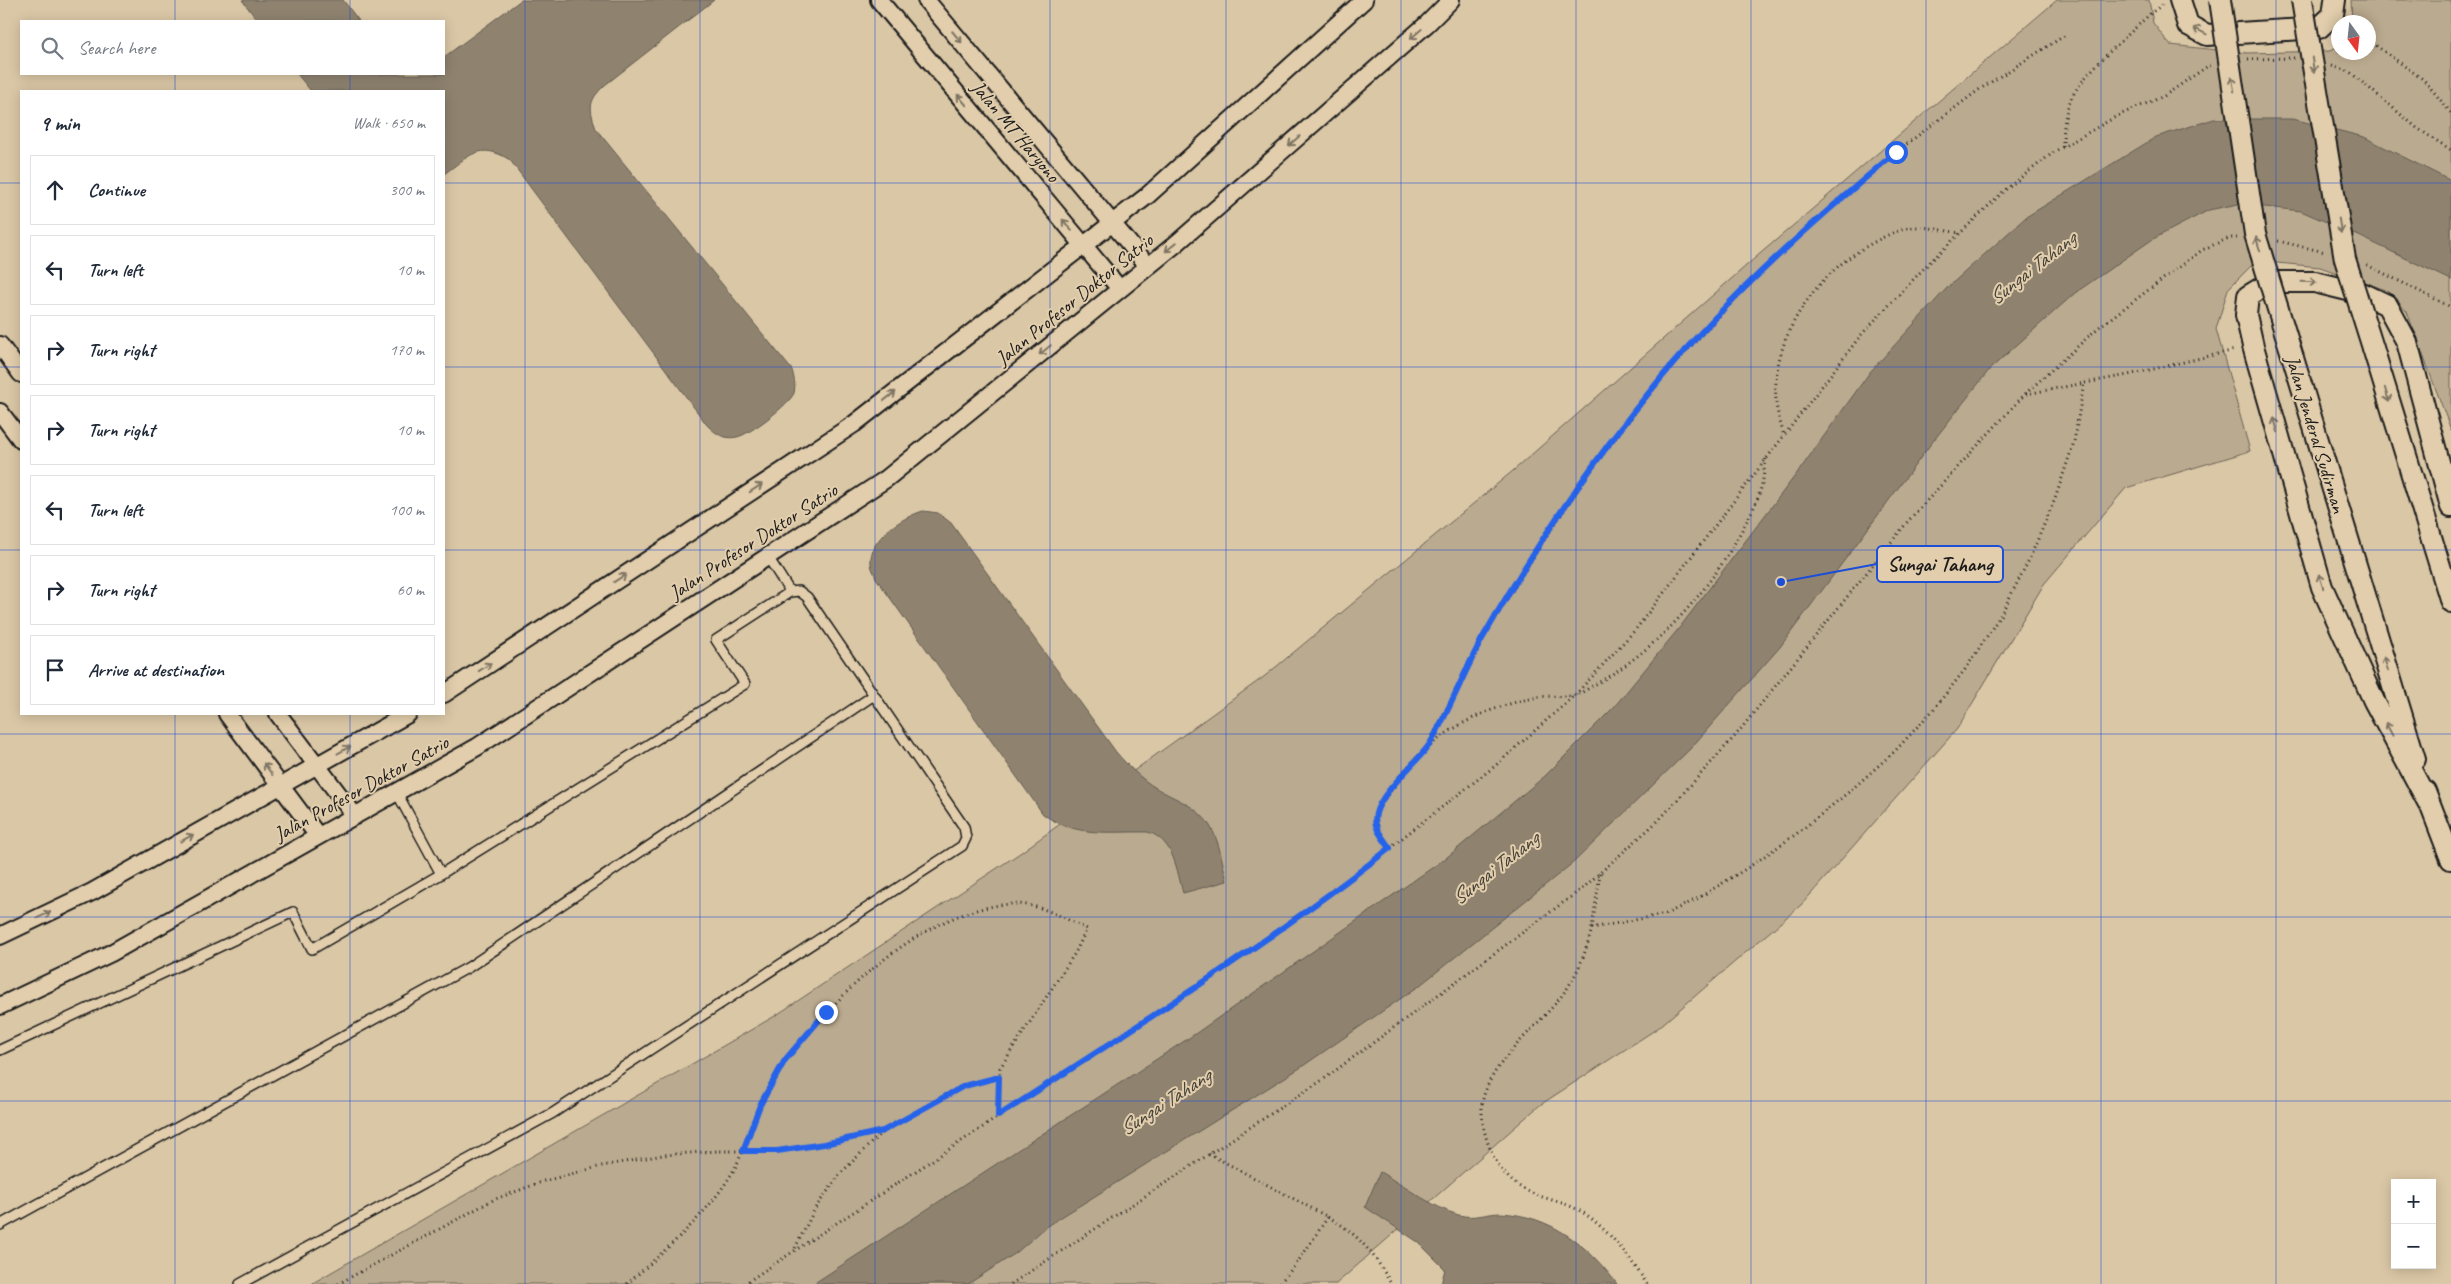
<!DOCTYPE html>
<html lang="en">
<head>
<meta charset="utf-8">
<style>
  body { margin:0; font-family:Caveat,sans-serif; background:#f6f6f7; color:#1f2937 }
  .controls { position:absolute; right:15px; bottom:15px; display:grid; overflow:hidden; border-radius:0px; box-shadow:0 2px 12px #0003 }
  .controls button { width:45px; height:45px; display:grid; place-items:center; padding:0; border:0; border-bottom:1px solid #e0e1e3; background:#fff; color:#1f2937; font:25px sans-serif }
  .compass { position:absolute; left:2331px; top:15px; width:45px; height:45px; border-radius:50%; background:#fff; box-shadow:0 2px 12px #0003; rotate:165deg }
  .stop { position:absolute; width:15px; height:15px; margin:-11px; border:4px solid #2563eb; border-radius:50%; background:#fff }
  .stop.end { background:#2563eb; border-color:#fff; box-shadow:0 1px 5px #0008 }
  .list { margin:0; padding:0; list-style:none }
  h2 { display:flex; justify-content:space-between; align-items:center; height:65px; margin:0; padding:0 20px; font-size:21px }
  h2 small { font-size:16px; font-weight:400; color:#747a83 }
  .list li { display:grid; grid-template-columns:32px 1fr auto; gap:15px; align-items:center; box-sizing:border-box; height:70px; margin:0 10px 10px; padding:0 10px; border:1px solid #e0e1e3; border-radius:0px }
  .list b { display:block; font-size:19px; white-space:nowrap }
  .list em { font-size:16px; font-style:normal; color:#747a83 }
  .icon { flex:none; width:28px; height:28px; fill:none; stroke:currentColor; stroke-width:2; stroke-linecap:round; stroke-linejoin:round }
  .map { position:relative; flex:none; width:2451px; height:1284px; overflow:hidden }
  .search { position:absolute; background:#fff; box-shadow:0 2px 12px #0003; left:20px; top:20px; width:425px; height:55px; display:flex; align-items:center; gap:12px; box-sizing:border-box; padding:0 18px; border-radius:0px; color:#747a83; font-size:19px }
  .panel { position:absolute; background:#fff; box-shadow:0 2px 12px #0003; left:20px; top:90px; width:425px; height:625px; border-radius:0px }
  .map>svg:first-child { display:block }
</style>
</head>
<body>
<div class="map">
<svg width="2451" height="1284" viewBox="0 0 2451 1284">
  <rect width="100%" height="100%" fill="#dac7a6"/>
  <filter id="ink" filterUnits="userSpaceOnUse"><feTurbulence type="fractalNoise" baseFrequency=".02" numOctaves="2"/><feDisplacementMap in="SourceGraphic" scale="10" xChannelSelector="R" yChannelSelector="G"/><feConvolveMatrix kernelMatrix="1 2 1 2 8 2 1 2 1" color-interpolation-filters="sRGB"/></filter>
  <g filter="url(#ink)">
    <path fill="#baaa8f" stroke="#6b6356" d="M2057 0H2149L2153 23 2170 45 2247 53 2330 51 2338 46V52H2368V22H2352L2351 0H2451V430L2407 312 2386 290 2320 267 2256 261 2228 289 2216 329 2250 451 2126 488 2044 584 1957 729 1802 904 1658 1028 1540 1105 1336 1284H311L775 1016 1020 853 1265 676 1514 470 1755 258Z"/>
    <path fill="#8f8370" stroke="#615a4e" d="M242 0H343L359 21H258Z
      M521 0H714L605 85C588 101 589 107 596 129L792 370C794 378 796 385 794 393 790 404 749 435 737 437 724 440 715 433 707 425L510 160C480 141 469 156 444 174V91H311L297 74H444V57Z
      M2214 119H2293L2364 137 2451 181V280L2359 236 2301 211 2238 204 2209 210 2153 239 2075 293 1990 369 1930 445 1780 647 1690 749 1574 862 1419 986 1300 1068 1047 1226 1016 1253 968 1284H813L1195 1034 1446 858 1545 776 1614 707 1680 627 1801 468 1870 372 1947 288 2026 217 2156 137Z
      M923 511 938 513 951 523 1116 752C1128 766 1141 779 1156 788 1176 800 1197 805 1210 826 1220 842 1222 863 1227 881L1183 893C1177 871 1174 840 1148 832 1109 831 1076 838 1043 814L876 578C875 574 871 568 871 564 868 538 903 517 923 511Z
      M1380 1172C1401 1184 1441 1213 1464 1216 1476 1218 1489 1213 1501 1213 1551 1216 1588 1245 1617 1284H1441L1445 1269 1418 1242 1365 1207Z"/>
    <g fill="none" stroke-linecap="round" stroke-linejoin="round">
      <g stroke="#1c1c1c" stroke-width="12">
        <path id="service" d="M768 557 790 592
          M397 793 441 874
          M0 1050 293 912 312 949 441 874 745 684 716 640 790 592 799 591 807 597 964 827 966 838 962 846 553 1113 240 1284
          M0 1225 469 967 874 695"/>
      </g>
      <g stroke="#1c1c1c" stroke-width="20">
        <path id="minor" d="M879 0 1120 289
          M926 0 1148 266
          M0 345 21 374
          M0 412 21 440
          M444 694 854 424 1147 196 1364 0
          M227 714 318 836
          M278 714 355 816
          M0 936 92 892 408 714
          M0 1006 111 953 477 747 886 479 1177 243 1427 24 1451 0"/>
      </g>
      <g stroke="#1c1c1c" stroke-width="24">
        <path id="tertiary" d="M2180 0 2188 25 2207 35 2319 28 2333 15 2335 0
          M2373 348 2451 602
          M2293 358 2415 759
          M2425 791 2451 859
          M2428 802 2374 701 2322 587 2253 346 2246 315 2248 296 2271 282H2315L2364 294 2387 305 2407 342 2451 507"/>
      </g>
      <path stroke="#1c1c1c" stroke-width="3" stroke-dasharray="1 4" stroke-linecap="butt" d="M2368 40 2424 80 2451 113
        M2248 59 2294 58
        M2332 66 2350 72 2417 128 2451 150
        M2063 147C2063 132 2064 116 2070 101 2082 73 2128 36 2151 13L2162 5
        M2278 241 2325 252
        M2367 265 2451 307
        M2026 394 2128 375 2235 350
        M1783 433C1781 423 1776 411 1776 400 1771 337 1816 274 1869 245 1883 237 1900 228 1916 227 1930 227 1946 231 1961 233
        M1429 745 1482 639 1536 552 1589 472 1662 377 1744 289 1817 219 1896 152 1980 89 2064 36
        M1389 848C1368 812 1373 815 1396 783 1429 735 1481 708 1538 697 1550 695 1564 698 1576 695 1582 693 1590 687 1596 684 1659 648 1711 590 1744 526 1751 514 1759 498 1762 484 1764 476 1764 467 1766 458
        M1600 873 1592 928 1666 914 1695 900 1749 867 1799 832 1850 791 1895 751 1933 710 1967 667 2000 616 2029 560 2055 499 2074 442 2084 383
        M1592 928C1586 952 1578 974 1563 994 1540 1026 1485 1065 1482 1106 1481 1135 1495 1173 1522 1188 1541 1200 1565 1200 1585 1214 1611 1232 1630 1258 1647 1284
        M1209 1154 1328 1217 1297 1263 1279 1284
        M1328 1217C1357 1232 1376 1256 1391 1284
        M795 1248 816 1207 841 1173 883 1131 964 1085 999 1077
        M338 1284 493 1200 544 1181 602 1166 663 1155 717 1151H777L824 1144 883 1131
        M627 1284C663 1252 703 1219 729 1178 744 1155 749 1129 760 1105 767 1090 776 1075 784 1062 791 1051 801 1042 809 1033 857 975 934 908 1012 904 1039 903 1064 918 1087 929L1075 953 1000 1068 998 1116
        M744 1284 1234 962 1343 884 1495 766 1575 695 1636 629 1861 335 1927 265 2005 190 2054 152 2117 116 2164 96 2208 66 2212 65
        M1011 1284 1324 1079 1583 888 1660 819 1736 735 1909 520 2025 394 2099 327 2202 250 2229 238H2237"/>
      <use href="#service" stroke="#e2ceac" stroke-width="9"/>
      <use href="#minor" stroke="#e2ceac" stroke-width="16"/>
      <use href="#tertiary" stroke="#e2ceac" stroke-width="20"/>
      <g stroke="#1c1c1c" stroke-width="24" stroke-linecap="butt">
        <path id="tertiary-bridge" d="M2220 0 2255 234 2293 358
          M2302 0 2345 259 2373 348"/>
      </g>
      <use href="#tertiary-bridge" stroke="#e2ceac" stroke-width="20"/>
    </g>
    <defs><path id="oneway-shaft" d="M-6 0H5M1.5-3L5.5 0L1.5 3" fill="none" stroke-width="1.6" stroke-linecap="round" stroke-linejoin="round" transform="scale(1.25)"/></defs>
    <g stroke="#7f7564">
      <use href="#oneway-shaft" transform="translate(2200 31) rotate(-153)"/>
      <use href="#oneway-shaft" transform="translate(1416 34) rotate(139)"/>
      <use href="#oneway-shaft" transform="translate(957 37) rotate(50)"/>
      <use href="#oneway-shaft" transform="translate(2313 65) rotate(81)"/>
      <use href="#oneway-shaft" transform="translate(2233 84) rotate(-99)"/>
      <use href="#oneway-shaft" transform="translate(962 100) rotate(-130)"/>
      <use href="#oneway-shaft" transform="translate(1294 141) rotate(139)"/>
      <use href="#oneway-shaft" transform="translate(1067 225) rotate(-130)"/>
      <use href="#oneway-shaft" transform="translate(2340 226) rotate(81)"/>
      <use href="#oneway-shaft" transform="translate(2258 244) rotate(-107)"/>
      <use href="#oneway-shaft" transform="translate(1171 247) rotate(141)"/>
      <use href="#oneway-shaft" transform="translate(2309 282) rotate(2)"/>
      <use href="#oneway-shaft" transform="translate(1045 350) rotate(141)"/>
      <use href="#oneway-shaft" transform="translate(2387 395) rotate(73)"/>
      <use href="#oneway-shaft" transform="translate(890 396) rotate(-38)"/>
      <use href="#oneway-shaft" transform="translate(2276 425) rotate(-106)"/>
      <use href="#oneway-shaft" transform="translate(756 488) rotate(-33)"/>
      <use href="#oneway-shaft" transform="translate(620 578) rotate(-33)"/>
      <use href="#oneway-shaft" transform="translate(2321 581) rotate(-107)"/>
      <use href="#oneway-shaft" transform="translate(2386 664) rotate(-107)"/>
      <use href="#oneway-shaft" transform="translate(485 667) rotate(-33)"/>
      <use href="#oneway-shaft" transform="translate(2389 729) rotate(-118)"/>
      <use href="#oneway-shaft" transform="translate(344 750) rotate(-29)"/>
      <use href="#oneway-shaft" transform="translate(268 769) rotate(-127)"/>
      <use href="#oneway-shaft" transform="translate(187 838) rotate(-29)"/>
      <use href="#oneway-shaft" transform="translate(44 915) rotate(-25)"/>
    </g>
  </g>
  <g fill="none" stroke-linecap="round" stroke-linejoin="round" filter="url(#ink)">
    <path stroke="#2563eb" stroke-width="6" d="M826 1012 785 1060 760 1105 743 1151H777L824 1144 883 1131 964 1086 999 1077 998 1116C1131 1030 1265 946 1390 848 1385 841 1378 833 1376 825 1368 800 1419 763 1431 742 1450 709 1464 672 1482 639 1534 548 1594 458 1661 378 1731 294 1813 222 1896 152"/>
  </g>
  <path fill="none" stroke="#1d4ed8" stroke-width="1" stroke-opacity="0.55" d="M175 0V21M350 0V21M525 0V1284M700 0V1284M875 0V1284M1050 0V1284M1226 0V1284M1401 0V1284M1576 0V1284M1751 0V1284M1926 0V1284M2101 0V1284M2276 0V1284M175 74V91M350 74V91M0 183H21M444 183H2451M0 367H21M444 367H2451M0 550H21M444 550H2451M175 714V1284M350 714V1284M0 734H2451M0 917H2451M0 1101H2451"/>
  <g text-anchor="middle" stroke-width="4" stroke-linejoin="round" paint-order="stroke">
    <g font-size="20" fill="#1c1c1c" stroke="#e2ceac">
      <text transform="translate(1016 131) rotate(50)" y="7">Jalan MT Haryono</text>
      <text transform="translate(1074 299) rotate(-39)" y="7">Jalan Profesor Doktor Satrio</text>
      <text transform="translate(2316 434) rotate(73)" y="7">Jalan Jenderal Sudirman</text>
      <text transform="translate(753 541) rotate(-33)" y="7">Jalan Profesor Doktor Satrio</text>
      <text transform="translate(361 788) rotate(-29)" y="7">Jalan Profesor Doktor Satrio</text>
    </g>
    <g font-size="21" font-style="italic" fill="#444039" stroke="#e2ceac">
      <text transform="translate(2032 268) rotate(-38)" y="7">Sungai Tahang</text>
      <text transform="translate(1495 868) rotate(-38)" y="7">Sungai Tahang</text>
      <text transform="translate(1165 1102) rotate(-33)" y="7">Sungai Tahang</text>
    </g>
  </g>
  <path fill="none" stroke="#1d4ed8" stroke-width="2" d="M1781 582L1877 564"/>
  <circle fill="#1d4ed8" stroke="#e2ceac" stroke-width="2" cx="1781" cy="582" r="5"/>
  <rect fill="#e2ceac" stroke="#1d4ed8" stroke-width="2" x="1877" y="546" width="126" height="36" rx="5"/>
  <g font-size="21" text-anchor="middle" font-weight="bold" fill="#1c1c1c">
    <text x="1940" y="571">Sungai Tahang</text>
  </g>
</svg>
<div class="controls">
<button>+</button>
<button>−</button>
</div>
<svg class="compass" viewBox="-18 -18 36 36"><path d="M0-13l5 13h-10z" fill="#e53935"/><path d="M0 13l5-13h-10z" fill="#747a83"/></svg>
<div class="stop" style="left:1896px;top:152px"></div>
<div class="stop end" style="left:826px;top:1012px"></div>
<div class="search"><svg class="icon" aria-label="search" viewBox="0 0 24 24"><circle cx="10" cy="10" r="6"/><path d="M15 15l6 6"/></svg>Search here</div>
<section class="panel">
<h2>9 min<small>Walk · 650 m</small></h2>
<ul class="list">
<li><svg class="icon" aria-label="ahead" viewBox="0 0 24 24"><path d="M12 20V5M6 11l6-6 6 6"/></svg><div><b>Continue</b></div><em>300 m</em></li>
<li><svg class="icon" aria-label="left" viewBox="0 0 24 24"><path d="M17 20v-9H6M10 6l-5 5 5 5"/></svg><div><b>Turn left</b></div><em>10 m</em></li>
<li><svg class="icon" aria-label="right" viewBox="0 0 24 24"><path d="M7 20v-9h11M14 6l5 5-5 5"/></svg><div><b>Turn right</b></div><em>170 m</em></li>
<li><svg class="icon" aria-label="right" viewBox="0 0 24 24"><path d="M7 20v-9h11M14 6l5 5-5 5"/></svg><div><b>Turn right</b></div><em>10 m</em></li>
<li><svg class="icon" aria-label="left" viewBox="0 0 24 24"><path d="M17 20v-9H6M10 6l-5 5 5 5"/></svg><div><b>Turn left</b></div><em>100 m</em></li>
<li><svg class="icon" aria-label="right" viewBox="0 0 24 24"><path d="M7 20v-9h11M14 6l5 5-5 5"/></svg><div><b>Turn right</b></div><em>60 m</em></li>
<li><svg class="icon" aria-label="arrive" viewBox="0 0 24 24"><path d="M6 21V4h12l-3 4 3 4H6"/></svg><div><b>Arrive at destination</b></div></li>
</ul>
</section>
</div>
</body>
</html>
